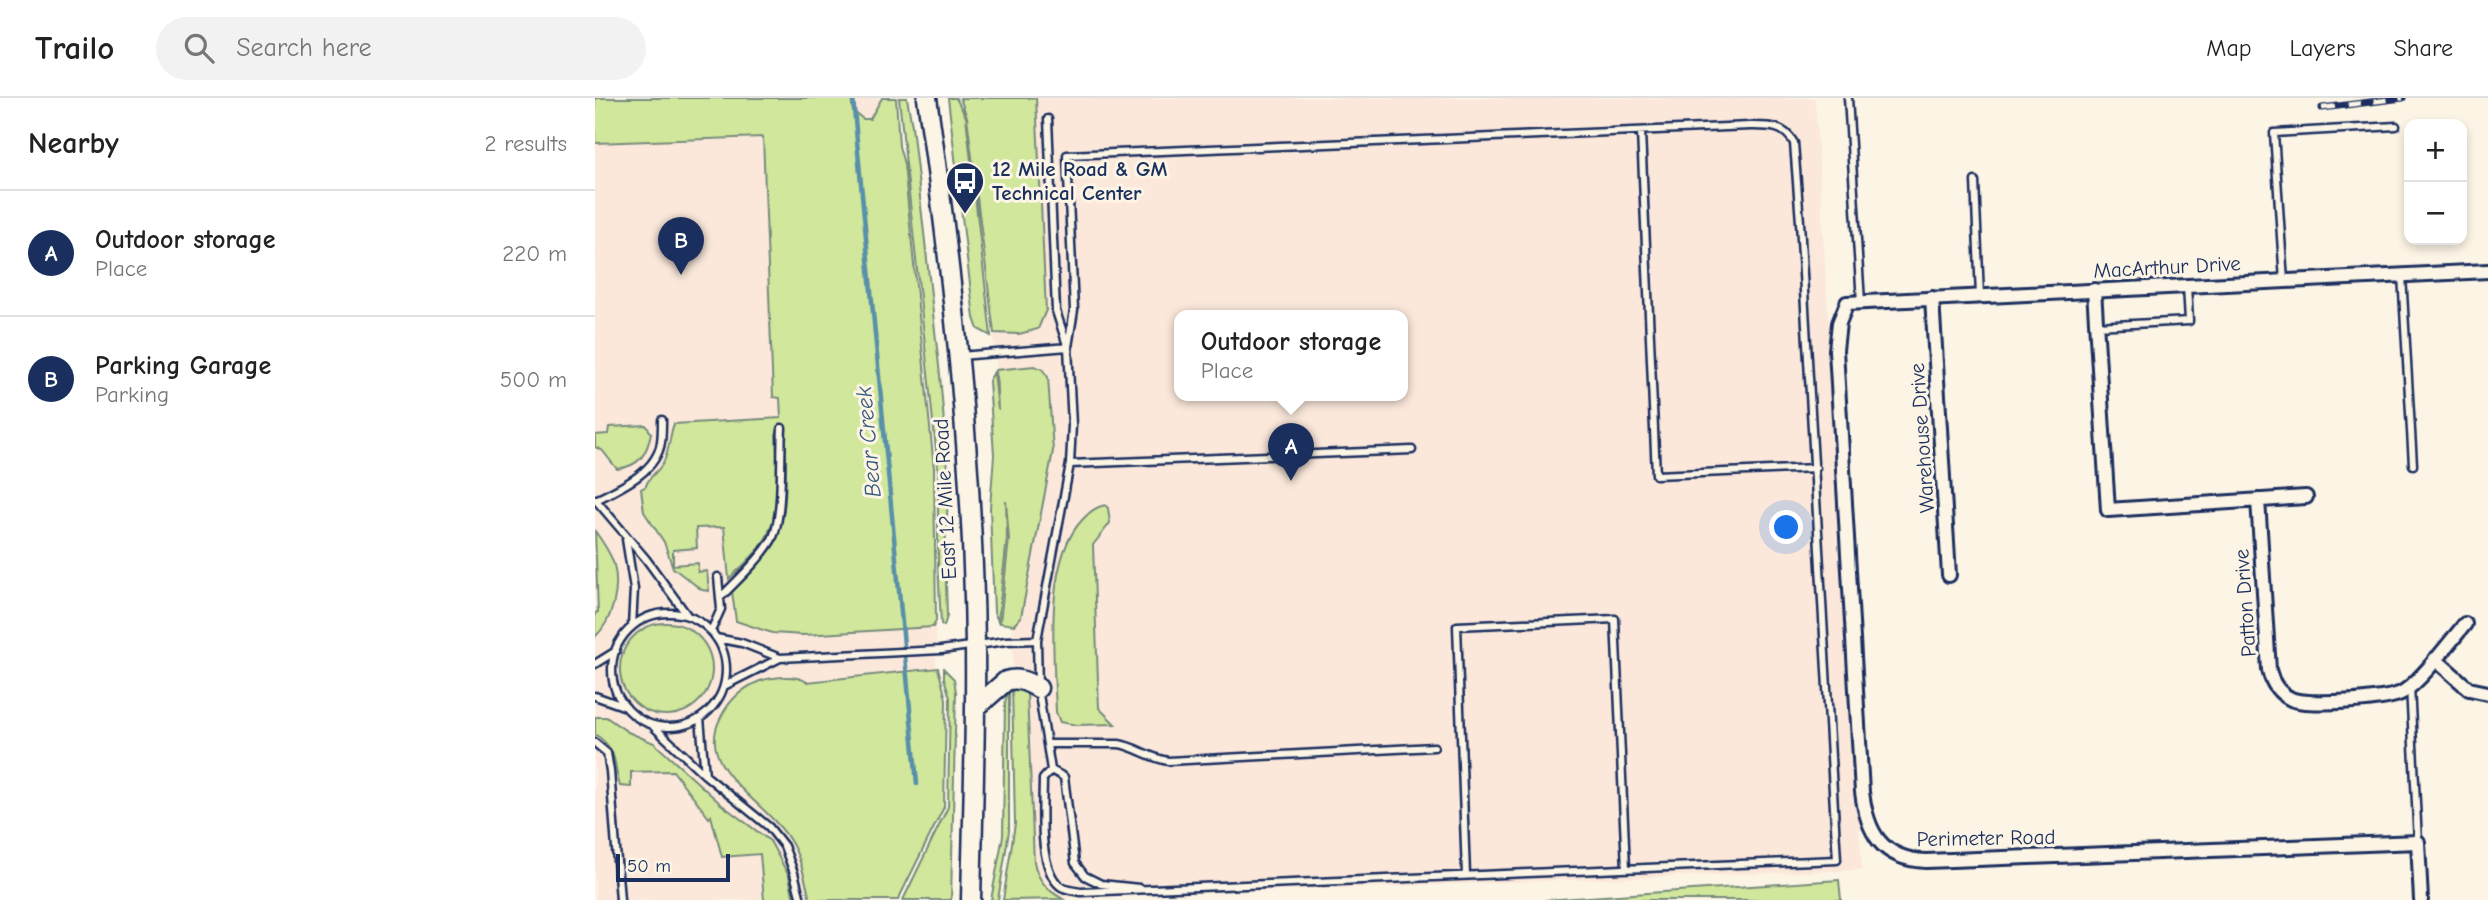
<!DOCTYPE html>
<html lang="en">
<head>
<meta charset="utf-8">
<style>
  body { margin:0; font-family:"Comic Neue",sans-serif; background:#f2f2f2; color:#222 }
  .controls { position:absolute; right:21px; top:21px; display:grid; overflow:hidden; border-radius:14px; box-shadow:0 4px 10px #0003 }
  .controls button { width:63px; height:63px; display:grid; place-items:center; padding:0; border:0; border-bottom:2px solid #e0e0e0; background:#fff; color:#222; font:35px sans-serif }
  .scale { position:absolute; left:21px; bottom:18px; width:114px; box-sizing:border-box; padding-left:7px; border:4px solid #1b2f5e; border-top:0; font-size:19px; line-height:24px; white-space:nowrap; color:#1b2f5e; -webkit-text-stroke:5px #fcf5e5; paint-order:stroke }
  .you { position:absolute; left:1192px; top:430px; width:24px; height:24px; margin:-18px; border:5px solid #fff; border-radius:50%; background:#1a73e8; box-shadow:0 0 0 10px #1a73e833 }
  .badge { display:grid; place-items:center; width:46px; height:46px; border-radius:50%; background:#1b2f5e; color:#fff; font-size:23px; font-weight:700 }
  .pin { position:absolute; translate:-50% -58px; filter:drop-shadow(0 2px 4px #0008) }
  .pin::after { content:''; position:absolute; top:37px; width:24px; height:21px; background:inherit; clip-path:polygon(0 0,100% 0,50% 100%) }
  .popup { position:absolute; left:579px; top:212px; width:234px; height:91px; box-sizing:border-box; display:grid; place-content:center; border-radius:14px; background:#fff; filter:drop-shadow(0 2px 5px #0005); font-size:23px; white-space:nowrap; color:#767676 }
  .popup b { font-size:26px; color:#222 }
  .popup::after { content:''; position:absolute; left:50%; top:100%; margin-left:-14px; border:14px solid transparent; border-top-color:#fff }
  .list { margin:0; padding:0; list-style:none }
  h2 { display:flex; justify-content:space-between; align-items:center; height:91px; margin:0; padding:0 28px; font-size:30px }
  h2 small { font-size:23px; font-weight:400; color:#767676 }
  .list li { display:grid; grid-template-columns:46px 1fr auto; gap:21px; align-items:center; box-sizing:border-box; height:126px; padding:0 28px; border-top:2px solid #e0e0e0 }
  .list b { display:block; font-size:26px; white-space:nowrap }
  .list p { margin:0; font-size:23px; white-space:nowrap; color:#767676 }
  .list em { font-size:23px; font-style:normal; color:#767676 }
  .icon { flex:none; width:38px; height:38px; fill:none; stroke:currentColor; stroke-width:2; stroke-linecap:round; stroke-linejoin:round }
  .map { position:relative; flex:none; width:1893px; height:802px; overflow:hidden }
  header { display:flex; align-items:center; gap:42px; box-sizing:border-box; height:98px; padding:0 35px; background:#fff; border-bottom:2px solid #e0e0e0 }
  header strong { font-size:33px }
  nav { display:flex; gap:38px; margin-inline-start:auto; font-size:24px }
  .search { width:490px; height:63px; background:#f2f2f2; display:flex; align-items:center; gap:18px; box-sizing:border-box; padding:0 24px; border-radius:38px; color:#767676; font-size:26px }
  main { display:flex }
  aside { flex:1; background:#fff }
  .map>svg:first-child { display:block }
</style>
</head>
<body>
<header>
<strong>Trailo</strong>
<div class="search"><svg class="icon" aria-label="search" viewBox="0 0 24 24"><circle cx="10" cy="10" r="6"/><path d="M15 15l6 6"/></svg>Search here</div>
<nav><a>Map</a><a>Layers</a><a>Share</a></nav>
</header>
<main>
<aside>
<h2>Nearby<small>2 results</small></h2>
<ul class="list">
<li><span class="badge">A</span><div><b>Outdoor storage</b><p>Place</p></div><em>220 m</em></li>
<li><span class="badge">B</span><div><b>Parking Garage</b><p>Parking</p></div><em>500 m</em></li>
</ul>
</aside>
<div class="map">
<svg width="1893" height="802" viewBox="0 0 1893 802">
  <rect width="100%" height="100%" fill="#fcf5e5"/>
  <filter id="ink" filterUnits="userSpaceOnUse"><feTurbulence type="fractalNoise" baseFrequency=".0143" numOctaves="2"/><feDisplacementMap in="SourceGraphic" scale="14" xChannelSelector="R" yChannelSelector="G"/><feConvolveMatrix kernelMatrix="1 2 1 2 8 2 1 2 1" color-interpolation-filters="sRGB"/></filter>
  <g filter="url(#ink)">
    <path fill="#fbe8db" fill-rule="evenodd" d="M0 0H301L304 48 309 66 333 293 339 370 341 574 290 802H0Z
      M365 0H1220L1267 772 408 802 420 726 416 440 410 353 381 72 374 18ZM584 217H808V297H584Z"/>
    <path fill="#d1e79b" stroke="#768b7c" stroke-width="2" d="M0 0H256L258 13 268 21H275L287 0H301L304 48 309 66 339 370 341 523 338 529 209 537 177 535 141 523 137 494C151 479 169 463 179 445 195 417 190 365 191 333L189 328 181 336C182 371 188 414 168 445 159 458 145 470 134 481L129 429 101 430 102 450 78 452V467L103 465V474L112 473 114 493 107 492 78 470 69 444 49 414 46 391 51 388C53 379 63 374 68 365 75 353 74 338 79 326L186 320 185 300 178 299 168 39 0 45Z
      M304 0H312L317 28 345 277 354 384 350 451 352 518 349 528 346 526 343 466V371Z
      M353 0H361L371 19 396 238 383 231 379 220Z
      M365 0H441L451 212 443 231 424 236 399 235 372 19Z
      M439 268 447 271 453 279 458 353 426 519 419 527 405 525 414 441 411 403 412 440 403 523 399 514 395 410 399 357 394 283 399 274 403 312 401 272Z
      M51 327 56 335C52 356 45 368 22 371L7 352 0 349V337L13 336 14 329Z
      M510 407 513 410 515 425 498 447 504 610 520 626 482 627 465 624 461 614C459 560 448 462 488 421 495 414 500 409 510 407Z
      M0 433C7 443 16 455 19 467 25 491 18 522 0 539V515L3 514Z
      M25 571a46 46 0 1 1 92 0a46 46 0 1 1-92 0Z
      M343 570 351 601 349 709 303 802H215C210 781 206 759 194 741 171 703 98 670 126 619 134 603 147 590 165 583 177 579 201 576 212 584Z
      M349 571 359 581 361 594 356 802H308L353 709 355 600 349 580Z
      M414 589V733L403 802H396L408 738 410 605Z
      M417 589 430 592 432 595 439 764C443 783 452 792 468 801L408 802 420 726Z
      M0 619H11L33 634 59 645 127 707 175 743 194 778 199 802H169L165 756 127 759 116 718 114 720 78 673 36 674V689L25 688C17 663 25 654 0 636Z
      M1244 782 1246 802H950Z"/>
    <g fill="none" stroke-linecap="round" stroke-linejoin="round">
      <path stroke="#5890a9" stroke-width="4.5" d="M258 0 322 686"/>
      <g stroke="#1b2f5e" stroke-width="11">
        <path id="lane" d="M1253 0 1266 204
          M453 21 461 213 472 247
          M1046 34 1061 377 1221 370
          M1380 83 1385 198
          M1807 177 1818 367
          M1689 183 1679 35 1801 28
          M1501 228 1594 223 1592 188
          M365 258 473 249
          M475 366 817 352
          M0 401 51 461 92 517
          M1 402C25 390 62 374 66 344 67 337 67 329 67 322
          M31 441 39 491 37 528
          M125 500C142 482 163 464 176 443 189 422 185 358 187 330
          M17 572a57 57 0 1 1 114 0a57 57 0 1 1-114 0Z
          M116 533 126 511 123 479
          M121 540 147 545 185 560
          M0 566 21 553
          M129 588 185 560 346 552 411 543 442 542
          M1815 588 1823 744
          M0 598 31 609
          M105 620 110 677
          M58 628 110 677 174 729 189 748 199 775 206 802
          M0 645 12 655 15 673 25 802
          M452 646H524C539 648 555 660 573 663L839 649
          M456 672 448 681C448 708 442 769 465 788 470 792 480 793 486 794L1242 762 1205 124 1199 45C1189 27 1174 28 1155 28L472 57 479 212 473 249 477 327 475 366 442 542 443 590 456 672 469 679 480 765 490 778 506 786 544 790
          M871 777 862 528 1020 521 1031 770"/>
      </g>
      <g stroke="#1b2f5e" stroke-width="18">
        <path id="street" d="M1499 192 1513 412 1711 399
          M1337 200 1354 477
          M1663 402 1674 572C1677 585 1683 595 1696 601 1711 608 1794 603 1808 594 1826 583 1855 544 1870 526
          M1840 561 1874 591 1893 595
          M1826 802 1823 744 1331 763C1286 761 1272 734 1267 694L1241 252 1244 225 1252 205 1893 173"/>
      </g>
      <g stroke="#1b2f5e" stroke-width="23">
        <path id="secondary" d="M332 0C358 181 378 365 380 548 381 633 378 717 376 802
          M380 610 411 583C424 579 432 584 443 590"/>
      </g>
      <use href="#lane" stroke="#fcf5e5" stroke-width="6"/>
      <use href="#street" stroke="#fcf5e5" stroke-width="12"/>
      <use href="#secondary" stroke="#fcf5e5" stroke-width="18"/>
      <g stroke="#1b2f5e" stroke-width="7">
        <path id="rail" d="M1727 10 1808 0"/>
      </g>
      <use href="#rail" stroke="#fcf5e5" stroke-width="4.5" stroke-dasharray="13" stroke-linecap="butt"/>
    </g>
  </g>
  <defs>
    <g id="bus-pin" transform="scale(2.0125)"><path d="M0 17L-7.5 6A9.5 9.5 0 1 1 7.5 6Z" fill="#1b2f5e" stroke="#fcf5e5"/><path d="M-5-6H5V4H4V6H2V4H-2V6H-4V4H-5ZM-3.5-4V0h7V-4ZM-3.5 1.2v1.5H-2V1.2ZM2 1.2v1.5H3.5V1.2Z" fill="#fff"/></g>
  </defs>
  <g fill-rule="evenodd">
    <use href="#bus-pin" x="370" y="83"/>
  </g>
  <g text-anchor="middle" stroke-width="6" stroke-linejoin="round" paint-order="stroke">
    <g font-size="21" font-weight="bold" fill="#1b2f5e" stroke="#fcf5e5" text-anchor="start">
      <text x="397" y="78">12 Mile Road &amp; GM<tspan x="397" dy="24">Technical Center</tspan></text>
    </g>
    <g font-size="21" fill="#1b2f5e" stroke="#fcf5e5">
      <text transform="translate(1572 169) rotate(-3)" y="7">MacArthur Drive</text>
      <text transform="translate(1327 340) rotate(-94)" y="7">Warehouse Drive</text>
      <text transform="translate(350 401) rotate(-93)" y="7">East 12 Mile Road</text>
      <text transform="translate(1650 505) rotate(-94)" y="7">Patton Drive</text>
      <text transform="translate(1391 740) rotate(-1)" y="7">Perimeter Road</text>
    </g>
    <g font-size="23" font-style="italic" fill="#34587d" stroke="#fcf5e5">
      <text transform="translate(273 344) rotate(-95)" y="8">Bear Creek</text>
    </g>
  </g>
</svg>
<div class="controls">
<button>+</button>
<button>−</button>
</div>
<div class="scale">50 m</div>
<div class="you"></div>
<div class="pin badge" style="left:696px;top:383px">A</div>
<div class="popup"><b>Outdoor storage</b>Place</div>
<div class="pin badge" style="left:86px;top:177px">B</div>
</div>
</main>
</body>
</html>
